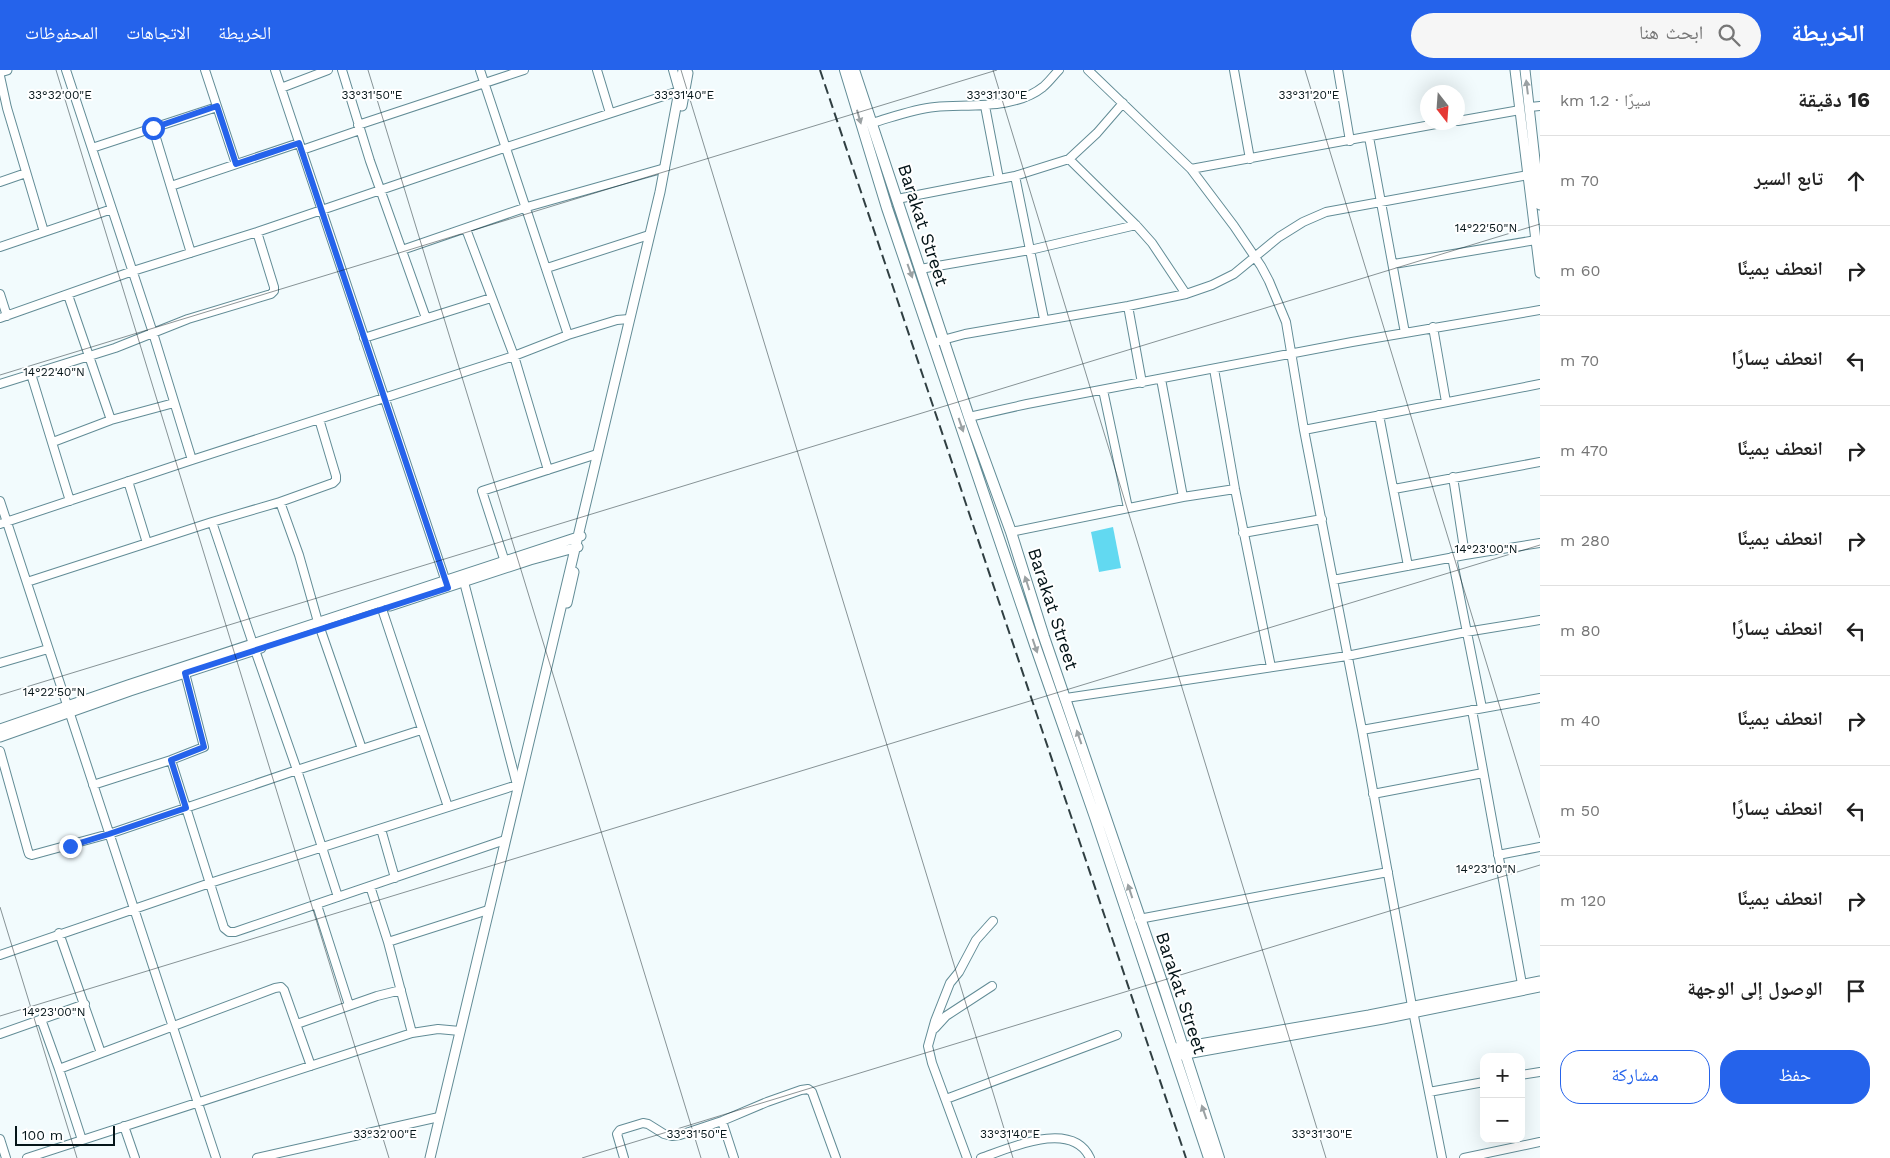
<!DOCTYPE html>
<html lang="ar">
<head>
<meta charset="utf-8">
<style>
  body { margin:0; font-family:"Work Sans","Noto Naskh Arabic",sans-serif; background:#f6f6f6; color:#222; direction:rtl }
  .controls { position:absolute; right:15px; bottom:15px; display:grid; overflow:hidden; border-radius:10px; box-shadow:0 5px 20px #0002 }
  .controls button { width:45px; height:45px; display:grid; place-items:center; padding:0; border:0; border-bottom:1px solid #e0e0e0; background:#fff; color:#222; font:25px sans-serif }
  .compass { position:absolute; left:1420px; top:15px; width:45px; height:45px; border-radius:50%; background:#fff; box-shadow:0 5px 20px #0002; rotate:163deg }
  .scale { position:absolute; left:15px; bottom:12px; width:100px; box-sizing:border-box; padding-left:5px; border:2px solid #051519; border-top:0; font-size:14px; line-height:18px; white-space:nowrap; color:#051519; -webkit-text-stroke:4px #fff; paint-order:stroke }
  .stop { position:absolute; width:15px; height:15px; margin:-11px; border:4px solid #2563eb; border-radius:50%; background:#fff }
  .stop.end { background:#2563eb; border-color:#fff; box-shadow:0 1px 5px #0008 }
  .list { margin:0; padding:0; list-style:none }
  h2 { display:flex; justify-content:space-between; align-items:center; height:65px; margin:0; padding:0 20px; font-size:21px }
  h2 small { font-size:16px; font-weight:400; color:#767676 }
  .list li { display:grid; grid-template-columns:32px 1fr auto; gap:15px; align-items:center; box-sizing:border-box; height:90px; padding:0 20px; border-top:1px solid #e0e0e0 }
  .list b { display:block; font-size:19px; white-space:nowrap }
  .list em { font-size:16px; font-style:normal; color:#767676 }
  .actions { display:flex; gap:10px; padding:15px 20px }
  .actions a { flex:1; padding:11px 0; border:1px solid #2563eb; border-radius:20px; text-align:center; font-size:18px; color:#2563eb }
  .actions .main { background:#2563eb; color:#fff }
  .icon { flex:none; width:28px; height:28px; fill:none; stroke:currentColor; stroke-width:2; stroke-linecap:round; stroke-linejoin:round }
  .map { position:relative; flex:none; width:1540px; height:1088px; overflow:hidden; direction:ltr }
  header { display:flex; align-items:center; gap:30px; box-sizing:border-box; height:70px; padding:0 25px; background:#2563eb; color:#fff }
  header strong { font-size:24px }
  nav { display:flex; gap:28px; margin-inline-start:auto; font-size:18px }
  .search { width:350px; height:45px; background:#f6f6f6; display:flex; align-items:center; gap:12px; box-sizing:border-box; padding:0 18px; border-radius:28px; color:#767676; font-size:19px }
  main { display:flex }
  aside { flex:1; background:#fff }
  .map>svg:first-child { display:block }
</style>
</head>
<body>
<header>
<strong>الخريطة</strong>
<div class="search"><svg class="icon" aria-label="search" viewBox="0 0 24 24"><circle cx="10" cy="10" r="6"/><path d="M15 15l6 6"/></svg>ابحث هنا</div>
<nav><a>الخريطة</a><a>الاتجاهات</a><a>المحفوظات</a></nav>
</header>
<main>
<aside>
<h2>16 دقيقة<small>سيرًا · 1.2 km</small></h2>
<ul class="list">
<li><svg class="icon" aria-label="ahead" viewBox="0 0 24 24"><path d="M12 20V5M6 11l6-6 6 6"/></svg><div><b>تابع السير</b></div><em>70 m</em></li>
<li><svg class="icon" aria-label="right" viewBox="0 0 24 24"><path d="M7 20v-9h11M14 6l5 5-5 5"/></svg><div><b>انعطف يمينًا</b></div><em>60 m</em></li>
<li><svg class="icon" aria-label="left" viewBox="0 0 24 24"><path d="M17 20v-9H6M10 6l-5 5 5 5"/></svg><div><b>انعطف يسارًا</b></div><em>70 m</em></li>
<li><svg class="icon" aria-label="right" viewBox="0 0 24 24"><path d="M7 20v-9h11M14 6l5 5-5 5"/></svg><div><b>انعطف يمينًا</b></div><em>470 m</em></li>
<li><svg class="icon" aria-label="right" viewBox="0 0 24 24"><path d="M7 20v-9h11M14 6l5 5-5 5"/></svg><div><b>انعطف يمينًا</b></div><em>280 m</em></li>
<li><svg class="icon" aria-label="left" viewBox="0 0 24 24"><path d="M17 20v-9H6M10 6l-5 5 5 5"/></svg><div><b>انعطف يسارًا</b></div><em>80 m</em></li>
<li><svg class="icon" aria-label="right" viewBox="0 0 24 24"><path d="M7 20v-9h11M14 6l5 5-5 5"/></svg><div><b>انعطف يمينًا</b></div><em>40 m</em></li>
<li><svg class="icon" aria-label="left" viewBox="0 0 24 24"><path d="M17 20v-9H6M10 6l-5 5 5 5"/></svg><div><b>انعطف يسارًا</b></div><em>50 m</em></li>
<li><svg class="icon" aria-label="right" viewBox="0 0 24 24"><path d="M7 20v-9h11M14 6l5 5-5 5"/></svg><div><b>انعطف يمينًا</b></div><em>120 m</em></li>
<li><svg class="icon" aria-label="arrive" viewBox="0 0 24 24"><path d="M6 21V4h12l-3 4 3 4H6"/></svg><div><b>الوصول إلى الوجهة</b></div></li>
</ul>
<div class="actions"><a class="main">حفظ</a><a>مشاركة</a></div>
</aside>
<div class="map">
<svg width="1540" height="1088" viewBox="0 0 1540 1088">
  <rect width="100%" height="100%" fill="#f2fbfd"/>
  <path fill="#62d9f1" d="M1113 457 1121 498 1099 502 1091 462Z"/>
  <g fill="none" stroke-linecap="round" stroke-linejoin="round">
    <g stroke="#628c96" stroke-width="10">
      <path id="minor" d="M66 0 153 263 192 390
        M205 0 236 94
        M275 0 447 515
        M342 0 370 91 426 248
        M480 0 568 265
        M597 0 610 43
        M1088 0 1191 99 1234 156 1261 196 1269 211 1286 252 1304 360 1362 660 1412 936 1442 1088
        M1234 0 1250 89
        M1338 0 1350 71
        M0 6 7 38 44 162
        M281 18 328 0
        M985 36 999 109
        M1530 37 1540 36
        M1458 51 1520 40
        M872 53C893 47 913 39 935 37 970 34 1014 40 1043 17 1049 12 1054 5 1059 0
        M358 55 524 0
        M153 58 191 183
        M1369 67 1405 263
        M92 78 217 37
        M302 80 360 60
        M1069 89 1136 155 1152 173 1186 224
        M1191 99 1447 52
        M1015 106 1044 249
        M0 112 26 103
        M171 116 299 73
        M897 129 1015 106 1069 89 1097 63 1123 33
        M466 159 514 286 548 400
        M0 177 112 139
        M402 180 527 137 665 98
        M1394 194 1536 170
        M547 198 649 165
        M920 199 1030 180 1136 155
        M0 224 7 246
        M68 225 111 350
        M1128 236 1142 313
        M0 248 133 201 257 162 507 77 679 21 673 0
        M1433 257 1446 332
        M364 268 491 228
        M939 271 965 264 1128 236 1186 224 1212 215 1234 204 1279 167 1303 152 1326 142 1528 105
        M1214 299 1235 419 1271 597
        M31 304 70 431
        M1161 309 1183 427
        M0 314 115 278 188 249 271 224 274 221V217L257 162
        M1103 320 1128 438
        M1379 345 1408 496
        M969 347 1027 334 1352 272 1540 240
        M1304 360 1540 314
        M53 372 111 350 174 333
        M1453 407 1465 485
        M128 411 147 473
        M1394 419 1540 392
        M0 431 216 1088
        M280 432 299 485 318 552
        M212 452 253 574
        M0 454 192 390 514 286 568 265 617 250 629 249
        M1011 462 1183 427 1235 419
        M1243 463 1322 449
        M1452 487 1482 638
        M505 492 482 421 597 384
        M1333 510 1465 485 1540 473
        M27 512 212 452 280 432 333 413 336 410V406L319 349
        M382 539 448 737
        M320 558 362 679
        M255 580 297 700 338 827
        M0 593 48 579
        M1066 628 1347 586 1466 562 1540 550
        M1472 640 1522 914
        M1362 660 1540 628
        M0 681 28 781 29 784 32 785 109 764 297 700 421 660
        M171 690 224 858 229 862H235L505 770
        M93 715 171 690 204 677 185 603
        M1373 724 1483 703
        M381 759 395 808
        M1498 785 1540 777
        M370 816 388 872 412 963
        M317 835 349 935
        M1139 849 1388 802
        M59 863 101 983
        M388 872 488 840
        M0 885 210 813 517 715 464 512
        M41 949 59 999 82 1070
        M297 954 377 926 401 920
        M935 958 946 946 992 916
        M0 964 85 934
        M59 999 275 918 281 917 284 920 311 996
        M1521 1005 1540 1002
        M1429 1022 1484 1012
        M946 1029 1117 965
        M722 1051 734 1088
        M124 1056 135 1088
        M0 1069 6 1088
        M27 1088 412 963 438 959 460 961
        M257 1088 439 1047
        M624 1088 617 1064 620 1060 643 1053 648 1054 664 1064 672 1066 680 1065 722 1051 767 1032 801 1020 808 1019 812 1022 836 1088
        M967 1088 932 993 928 976 935 951 950 913 959 902 976 870 993 851
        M981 1088C1010 1078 1072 1049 1090 1088
        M1464 1088 1540 1072"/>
    </g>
    <g stroke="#628c96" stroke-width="11">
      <path id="tertiary" d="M1515 0 1540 203
        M1525 0 1540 135
        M0 2 7 0
        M682 36 688 3
        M567 533 574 502
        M390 536 530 490 578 477
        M0 659 128 615 581 466
        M0 667 130 621 261 578
        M1176 978 1369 945 1540 911
        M1175 986 1383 949 1540 917
        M430 1088 660 122 683 0"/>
    </g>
    <g stroke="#628c96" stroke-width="12">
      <path id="secondary" d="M845 0 887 138 1035 575 1095 747 1209 1088
        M854 0 969 347 1011 462 1044 567 1164 918 1219 1088"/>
    </g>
    <use href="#minor" stroke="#fff" stroke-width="8"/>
    <use href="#tertiary" stroke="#fff" stroke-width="9"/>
    <use href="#secondary" stroke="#fff" stroke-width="10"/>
    <path stroke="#303f42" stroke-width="2" stroke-dasharray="10 5" stroke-linecap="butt" d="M820 0 1186 1088"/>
  </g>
  <defs><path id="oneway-solid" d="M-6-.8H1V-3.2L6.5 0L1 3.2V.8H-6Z" transform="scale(1.25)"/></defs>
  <g fill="#9ba1a3">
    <use href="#oneway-solid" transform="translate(1527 17) rotate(-97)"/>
    <use href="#oneway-solid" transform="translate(859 47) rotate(74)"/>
    <use href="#oneway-solid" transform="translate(910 201) rotate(70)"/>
    <use href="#oneway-solid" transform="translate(961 355) rotate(71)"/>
    <use href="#oneway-solid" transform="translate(1027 513) rotate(-108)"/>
    <use href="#oneway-solid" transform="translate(1035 576) rotate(71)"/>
    <use href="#oneway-solid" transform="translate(1079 667) rotate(-109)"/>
    <use href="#oneway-solid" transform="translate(1130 821) rotate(-108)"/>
    <use href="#oneway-solid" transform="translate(1204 1042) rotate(-109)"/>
  </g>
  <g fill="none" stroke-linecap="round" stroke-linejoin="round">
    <path stroke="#2563eb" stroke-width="6" d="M70 776 109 764 186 738 171 690 204 677 185 603 448 518 299 73 236 94 217 36 153 58"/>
  </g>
  <path fill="none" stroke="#051519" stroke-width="1" stroke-opacity="0.45" d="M56 0 389 1088M368 0 701 1088M681 0 1013 1088M993 0 1326 1088M1305 0 1540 768M0 305 997 0M0 625 1540 154M0 837 77 1088M0 946 1540 475M582 1088 1540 795"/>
  <g text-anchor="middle" stroke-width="4" stroke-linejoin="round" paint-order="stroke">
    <g font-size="18" fill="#051519" stroke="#fff">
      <text transform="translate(923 155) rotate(72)" y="6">Barakat Street</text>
      <text transform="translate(1053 539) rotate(72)" y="6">Barakat Street</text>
      <text transform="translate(1181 923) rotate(72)" y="6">Barakat Street</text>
    </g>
  </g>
  <g font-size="12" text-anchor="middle" fill="#051519" stroke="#fff" stroke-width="4" stroke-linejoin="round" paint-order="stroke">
    <text x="60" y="29">33°32'00"E</text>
    <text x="372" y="29">33°31'50"E</text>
    <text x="684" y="29">33°31'40"E</text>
    <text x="997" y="29">33°31'30"E</text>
    <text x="1309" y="29">33°31'20"E</text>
    <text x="1486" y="162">14°22'50"N</text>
    <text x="54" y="306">14°22'40"N</text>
    <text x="1486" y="483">14°23'00"N</text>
    <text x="54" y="626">14°22'50"N</text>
    <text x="1486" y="803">14°23'10"N</text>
    <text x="54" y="946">14°23'00"N</text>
    <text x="385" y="1068">33°32'00"E</text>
    <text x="697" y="1068">33°31'50"E</text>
    <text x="1010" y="1068">33°31'40"E</text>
    <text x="1322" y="1068">33°31'30"E</text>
  </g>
</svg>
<div class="controls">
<button>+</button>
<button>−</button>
</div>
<svg class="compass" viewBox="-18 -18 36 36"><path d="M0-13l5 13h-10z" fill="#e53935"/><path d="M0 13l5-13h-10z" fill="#767676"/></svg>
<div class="scale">100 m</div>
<div class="stop" style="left:153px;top:58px"></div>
<div class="stop end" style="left:70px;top:776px"></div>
</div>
</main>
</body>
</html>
